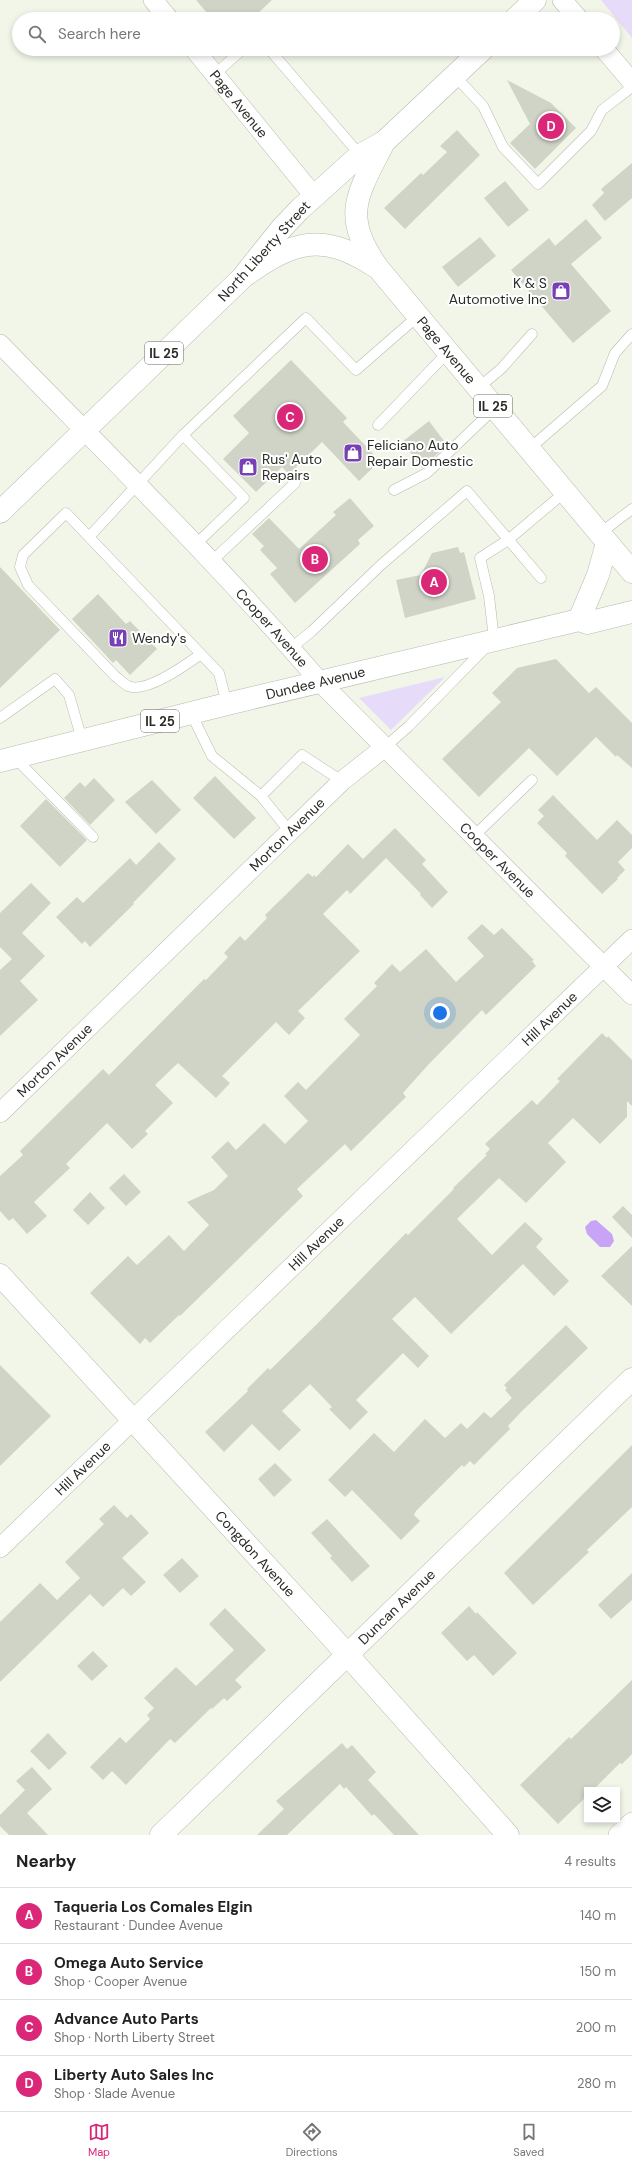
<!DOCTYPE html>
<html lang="en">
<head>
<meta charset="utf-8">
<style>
  body { margin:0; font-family:"DM Sans",sans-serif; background:#f6f6f6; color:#222 }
  .controls { position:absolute; right:12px; bottom:12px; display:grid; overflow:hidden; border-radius:0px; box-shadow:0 2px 6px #0003 }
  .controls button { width:36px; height:36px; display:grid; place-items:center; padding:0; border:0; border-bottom:1px solid #e0e0e0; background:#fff; color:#222; font:20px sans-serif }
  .you { position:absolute; left:440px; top:1013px; width:14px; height:14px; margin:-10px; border:3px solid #fff; border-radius:50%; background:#1a73e8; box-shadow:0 0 0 6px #1a73e833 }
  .badge { display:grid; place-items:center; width:26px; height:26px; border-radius:50%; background:#db2777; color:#fff; font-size:13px; font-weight:700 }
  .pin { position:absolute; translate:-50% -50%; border:2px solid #fff; box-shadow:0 1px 4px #0006 }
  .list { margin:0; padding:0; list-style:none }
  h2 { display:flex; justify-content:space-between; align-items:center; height:52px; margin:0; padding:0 16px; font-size:17px }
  h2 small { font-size:13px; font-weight:400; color:#767676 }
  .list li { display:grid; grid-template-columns:26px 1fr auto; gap:12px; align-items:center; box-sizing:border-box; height:56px; padding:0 16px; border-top:1px solid #e0e0e0 }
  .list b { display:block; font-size:15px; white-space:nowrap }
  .list p { margin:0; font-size:13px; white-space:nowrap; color:#767676 }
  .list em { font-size:13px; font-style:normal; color:#767676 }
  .icon { flex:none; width:22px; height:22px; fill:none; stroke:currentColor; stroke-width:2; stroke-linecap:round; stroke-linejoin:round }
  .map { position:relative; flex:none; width:632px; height:1835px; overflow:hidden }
  .search { position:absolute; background:#fff; box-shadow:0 2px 6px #0003; left:12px; right:12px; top:12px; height:44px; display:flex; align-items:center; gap:10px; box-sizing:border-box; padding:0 14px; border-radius:22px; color:#767676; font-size:15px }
  .sheet { height:276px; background:#fff }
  nav { display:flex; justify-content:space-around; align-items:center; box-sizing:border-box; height:56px; border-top:1px solid #e0e0e0; background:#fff; font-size:11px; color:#767676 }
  nav a { display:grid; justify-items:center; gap:2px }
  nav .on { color:#db2777 }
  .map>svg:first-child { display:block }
</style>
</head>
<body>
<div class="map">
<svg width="632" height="1835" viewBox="0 0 632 1835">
  <rect width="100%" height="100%" fill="#f1f6e9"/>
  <path fill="#e7dbfa" d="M601 0H632V38Z
    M445 677 391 730 359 698Z"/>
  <path fill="#c7a4f6" d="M596 1220 612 1234 614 1241 610 1247H600L587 1234 585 1227 591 1221Z"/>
  <path fill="#d0d4c7" d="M196 0H272L252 19H212Z
    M507 80 551 103 576 128 535 169 510 143 530 124Z
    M457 130 480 155 405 229 384 208 421 173 423 175 447 152 440 146Z
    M632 163V198L605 221 592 205 604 193 601 189Z
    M505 181 529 210 508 227 484 198Z
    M586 219 602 238 571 264 611 311 573 343 511 270 549 238 555 246Z
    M480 237 496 256 458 287 442 267Z
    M291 360 347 418 343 422 380 461 359 481 322 442 289 474 282 467 256 492 223 459 249 433 233 416Z
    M429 421 447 445 422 468 402 442Z
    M350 498 374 526 358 540 360 544 295 603 270 574 277 568 260 550 264 546 252 534 269 518 299 549 336 515 333 512Z
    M458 547 460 553 464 552 476 599 405 618 396 580 421 575 432 553Z
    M0 567 60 630 0 688Z
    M98 594 126 624 130 621 157 649 130 675 116 660 113 663 72 619Z
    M556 659 589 693 596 687 632 723V768L617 755 616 757 596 737 557 776 529 748 479 797 442 759 501 702 492 693 517 668Z
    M215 776 256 818 234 839 193 798Z
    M94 778 115 800 90 825 64 798 80 782 85 787Z
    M152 780 181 810 156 834 125 802Z
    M553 795 597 840 617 820 632 835V848L618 862 625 870 617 878 618 879 602 894 565 856 567 853 537 823 544 816 538 810Z
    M46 799 87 840 60 867 20 826Z
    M395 828 426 860 422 864 448 892 432 908 420 895 421 894 386 858 350 894 347 890 323 914 360 951 298 1011 305 1018 289 1035 276 1022 222 1076 230 1083 216 1098 178 1063 155 1085 173 1103 145 1131 148 1134 132 1149 107 1123 66 1164 70 1168 34 1202 47 1216 27 1234 13 1218 9 1221 0 1211V1176L23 1155 20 1151 103 1069 109 1075 204 979 206 980 228 957 224 953 240 936 245 941 267 918 265 915 308 873 313 877 314 875 316 877 348 844 363 859Z
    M159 842 176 859 133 903 134 904 90 947 85 941 82 944 56 917 77 897 83 903 130 858 136 865Z
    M31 883 51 903 22 933 45 956 20 981 38 1000 0 1036V970L12 959 0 947V913Z
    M482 924 494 935 502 928 534 960 532 961 536 966 486 1015 482 1010 428 1065 403 1093 406 1097 351 1151 345 1144 297 1189 303 1196 180 1316 179 1315 150 1343 145 1338 140 1344 90 1293 128 1256 137 1265 169 1235 184 1251 209 1225 187 1202 214 1190 228 1176 211 1157 228 1141 236 1150 264 1123 285 1144 308 1121 284 1096 298 1082 306 1090 360 1035 344 1019 377 986 374 983 392 964 400 972 426 949 456 982 484 956 467 938Z
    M602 1033 607 1038 608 1036 632 1060V1106L627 1101V1117L600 1144 573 1118 548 1143 566 1162 526 1203 499 1178 457 1219 492 1255 525 1222 543 1239 536 1247 569 1281 554 1296 523 1264 451 1334 415 1297 392 1319 429 1356 418 1368 403 1353 356 1400 368 1412 350 1430 329 1409 332 1407 310 1384 282 1411 301 1430 279 1451 252 1424 224 1452 205 1432 248 1391 247 1389 268 1368 270 1370 317 1324 406 1233 408 1235 454 1189 453 1188 487 1155 485 1154 490 1149 485 1144 532 1100 537 1105 560 1081 557 1079Z
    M124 1174 141 1192 126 1206 109 1188Z
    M90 1192 105 1208 88 1225 73 1210Z
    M623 1206 632 1215V1238L612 1217Z
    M632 1246V1306L601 1276Z
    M566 1325 588 1348 521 1412 508 1426 510 1429 474 1465 470 1461 464 1467 462 1465 416 1511 414 1515 420 1521 401 1540 352 1490 345 1497 328 1480 374 1433 394 1452 425 1419 445 1438 461 1423 467 1429 484 1412 491 1418 512 1398 505 1390 507 1388 504 1385Z
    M0 1365 51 1416 0 1466Z
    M632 1445V1507L587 1550 589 1552 533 1605 504 1573Z
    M275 1463 292 1480 274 1497 258 1479Z
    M114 1505 127 1518 131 1514 149 1533 122 1558 146 1582 131 1596 123 1588 103 1607 90 1594 0 1682V1622L40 1583 57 1600 80 1578 65 1562 104 1524 99 1519Z
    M327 1519 370 1566 352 1582 330 1558 332 1556 311 1533Z
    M182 1558 199 1576 180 1593 163 1575Z
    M632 1573V1600L611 1619 598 1605Z
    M469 1606 476 1614 477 1612 517 1653 493 1676 474 1655 467 1661 441 1633Z
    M225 1608 266 1650 235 1680 242 1687 227 1701 224 1698 212 1709 211 1708 175 1743 170 1739 126 1785 112 1771 103 1780 90 1767 120 1737 126 1743 150 1719 147 1715 154 1708 144 1698 176 1667 196 1686 234 1650 209 1624Z
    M93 1651 108 1666 92 1681 77 1666Z
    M632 1680V1754L622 1764 620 1763 593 1790H587V1796L558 1824 520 1785 569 1737 571 1739Z
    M48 1733 67 1753 49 1770 30 1751Z
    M342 1743 347 1749 352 1745 376 1772 368 1780 419 1835H394L374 1814 372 1816 346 1787 344 1789 340 1784 287 1835H257L284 1809 276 1801Z
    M32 1767 52 1789 27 1813 48 1835H9L0 1826V1815L25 1790 16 1781Z"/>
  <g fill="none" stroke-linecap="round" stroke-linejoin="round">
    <g stroke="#b6bbae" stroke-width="11">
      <path id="lane" d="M269 49 360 155
        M215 74 243 49
        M455 76 483 106 503 147 538 184 591 131 602 110 632 87
        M478 388 501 369 532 334
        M378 425 448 352
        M183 435 244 498 195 545
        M529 449 602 386 615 353 632 334
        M394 490 427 473 495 408
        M599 534 632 509
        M89 537 66 513 23 555 20 567 28 585 115 676C119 679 124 684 128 686 146 694 187 664 201 654
        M210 563 295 483
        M291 648 312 631 382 564 467 491 541 578
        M227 704 219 673 89 537 183 435 306 318 356 370 418 316
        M191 713 212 756 261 796 302 755 342 781
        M0 718 55 679 69 695 82 740
        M385 747 409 726 494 639 489 596 480 558 508 540 565 492
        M15 758 93 837
        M261 796 290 832
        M474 836 532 780"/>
    </g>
    <g stroke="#b6bbae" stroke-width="20">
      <g id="street">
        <path d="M153 0 169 19"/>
        <path d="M562 0 579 19"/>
        <path id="s1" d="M194 49 314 196"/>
        <path d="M604 49 632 82"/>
        <path id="s2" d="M0 344C108 455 219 564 320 682L632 995"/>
        <path id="s3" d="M0 1113 342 781 385 747"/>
        <path id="s4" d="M0 1548 632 939"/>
        <path d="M618 1835 632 1822"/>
      </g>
    </g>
    <g stroke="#b6bbae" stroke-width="23">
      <g id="secondary">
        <path d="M515 19 535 0"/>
        <path d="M245 274 281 229 299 210 360 155 384 142 483 49"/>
        <path id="s5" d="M0 1275 328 1633 508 1835"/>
        <path id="s6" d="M161 1835 632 1379"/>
      </g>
    </g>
    <g stroke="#b6bbae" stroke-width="23">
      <g id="primary">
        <path id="s7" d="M384 142C358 194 340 215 378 268L632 572"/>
        <path d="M0 512 243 277C293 241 321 231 376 267"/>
        <path d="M579 620 598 575 607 543"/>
        <path id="s8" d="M0 761 227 704 579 620 587 623 632 612"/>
      </g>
    </g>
    <use href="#lane" stroke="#fff" stroke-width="10"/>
    <use href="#street" stroke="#fff" stroke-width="19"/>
    <use href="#secondary" stroke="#fff" stroke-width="22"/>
    <use href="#primary" stroke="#fff" stroke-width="22"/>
  </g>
  <defs>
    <g id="shop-square" transform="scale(1)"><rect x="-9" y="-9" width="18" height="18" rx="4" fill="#793fb5" stroke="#fff"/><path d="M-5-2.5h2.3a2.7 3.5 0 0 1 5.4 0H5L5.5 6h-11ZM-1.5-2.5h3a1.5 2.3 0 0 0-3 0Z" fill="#fff"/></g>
    <g id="restaurant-square" transform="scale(1)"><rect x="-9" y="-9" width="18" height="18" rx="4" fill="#793fb5" stroke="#fff"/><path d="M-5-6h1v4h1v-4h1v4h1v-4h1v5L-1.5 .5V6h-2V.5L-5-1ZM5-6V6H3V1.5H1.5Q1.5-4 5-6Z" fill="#fff"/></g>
  </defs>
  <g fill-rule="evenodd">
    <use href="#shop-square" x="561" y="291"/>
    <use href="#shop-square" x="353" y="453"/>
    <use href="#shop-square" x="248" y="467"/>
    <use href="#restaurant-square" x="118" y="638"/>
  </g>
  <g text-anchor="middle" stroke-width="4" stroke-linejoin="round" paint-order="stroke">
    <g fill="#fff" stroke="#696b67" stroke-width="1">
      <rect x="145" y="342" width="38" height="22" rx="3"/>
      <rect x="474" y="395" width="38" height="22" rx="3"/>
      <rect x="141" y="710" width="38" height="22" rx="3"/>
    </g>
    <g font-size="13" font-weight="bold" fill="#292b26">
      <text x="164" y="358">IL 25</text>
      <text x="493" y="411">IL 25</text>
      <text x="160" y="726">IL 25</text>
    </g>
    <g font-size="14" fill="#292b26" stroke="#fff">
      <text dy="5" stroke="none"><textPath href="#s1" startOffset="71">Page Avenue</textPath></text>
      <text transform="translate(264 251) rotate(-48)" y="5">North Liberty Street</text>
      <text dy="5" stroke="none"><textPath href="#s7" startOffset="244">Page Avenue</textPath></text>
      <text dy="5" stroke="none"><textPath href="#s2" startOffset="393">Cooper Avenue</textPath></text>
      <text dy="5" stroke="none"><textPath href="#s8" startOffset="325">Dundee Avenue</textPath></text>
      <text dy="5" stroke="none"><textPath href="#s3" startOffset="400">Morton Avenue</textPath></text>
      <text dy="5" stroke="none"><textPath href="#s2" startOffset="717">Cooper Avenue</textPath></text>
      <text dy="5" stroke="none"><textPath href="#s4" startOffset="763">Hill Avenue</textPath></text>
      <text dy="5" stroke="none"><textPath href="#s3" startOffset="76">Morton Avenue</textPath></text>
      <text dy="5" stroke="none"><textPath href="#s4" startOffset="439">Hill Avenue</textPath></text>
      <text dy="5" stroke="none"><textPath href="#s4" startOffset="115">Hill Avenue</textPath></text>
      <text dy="5" stroke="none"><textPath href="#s5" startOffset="378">Congdon Avenue</textPath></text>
      <text dy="5" stroke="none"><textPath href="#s6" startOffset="328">Duncan Avenue</textPath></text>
    </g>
    <g font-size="14" fill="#292b26" stroke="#fff" text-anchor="start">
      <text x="547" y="288" text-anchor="end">K &amp; S<tspan x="547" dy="16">Automotive Inc</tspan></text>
      <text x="367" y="450">Feliciano Auto<tspan x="367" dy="16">Repair Domestic</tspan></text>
      <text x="262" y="464">Rus' Auto<tspan x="262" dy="16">Repairs</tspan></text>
      <text x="132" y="643">Wendy's</text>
    </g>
  </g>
</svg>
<div class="controls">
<button><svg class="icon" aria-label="layers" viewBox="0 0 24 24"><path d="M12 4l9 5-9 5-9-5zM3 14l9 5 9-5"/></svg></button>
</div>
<div class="you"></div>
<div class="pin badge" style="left:434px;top:582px">A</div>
<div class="pin badge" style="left:315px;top:559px">B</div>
<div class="pin badge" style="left:290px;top:417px">C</div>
<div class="pin badge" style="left:551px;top:126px">D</div>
<div class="search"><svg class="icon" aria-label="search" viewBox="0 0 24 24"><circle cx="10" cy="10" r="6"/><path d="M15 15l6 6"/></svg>Search here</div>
</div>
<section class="sheet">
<h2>Nearby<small>4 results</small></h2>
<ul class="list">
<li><span class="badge">A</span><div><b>Taqueria Los Comales Elgin</b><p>Restaurant · Dundee Avenue</p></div><em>140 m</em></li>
<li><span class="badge">B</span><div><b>Omega Auto Service</b><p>Shop · Cooper Avenue</p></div><em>150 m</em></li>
<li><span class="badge">C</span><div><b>Advance Auto Parts</b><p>Shop · North Liberty Street</p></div><em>200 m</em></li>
<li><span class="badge">D</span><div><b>Liberty Auto Sales Inc</b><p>Shop · Slade Avenue</p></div><em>280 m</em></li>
</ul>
</section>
<nav>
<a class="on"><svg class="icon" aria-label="map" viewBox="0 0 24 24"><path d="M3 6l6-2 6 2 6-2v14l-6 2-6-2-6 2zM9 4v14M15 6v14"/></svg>Map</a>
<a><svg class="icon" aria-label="directions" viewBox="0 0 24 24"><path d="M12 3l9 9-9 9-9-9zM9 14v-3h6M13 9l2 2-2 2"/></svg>Directions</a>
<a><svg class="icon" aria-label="saved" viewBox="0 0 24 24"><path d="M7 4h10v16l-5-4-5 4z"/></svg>Saved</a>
</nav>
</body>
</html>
